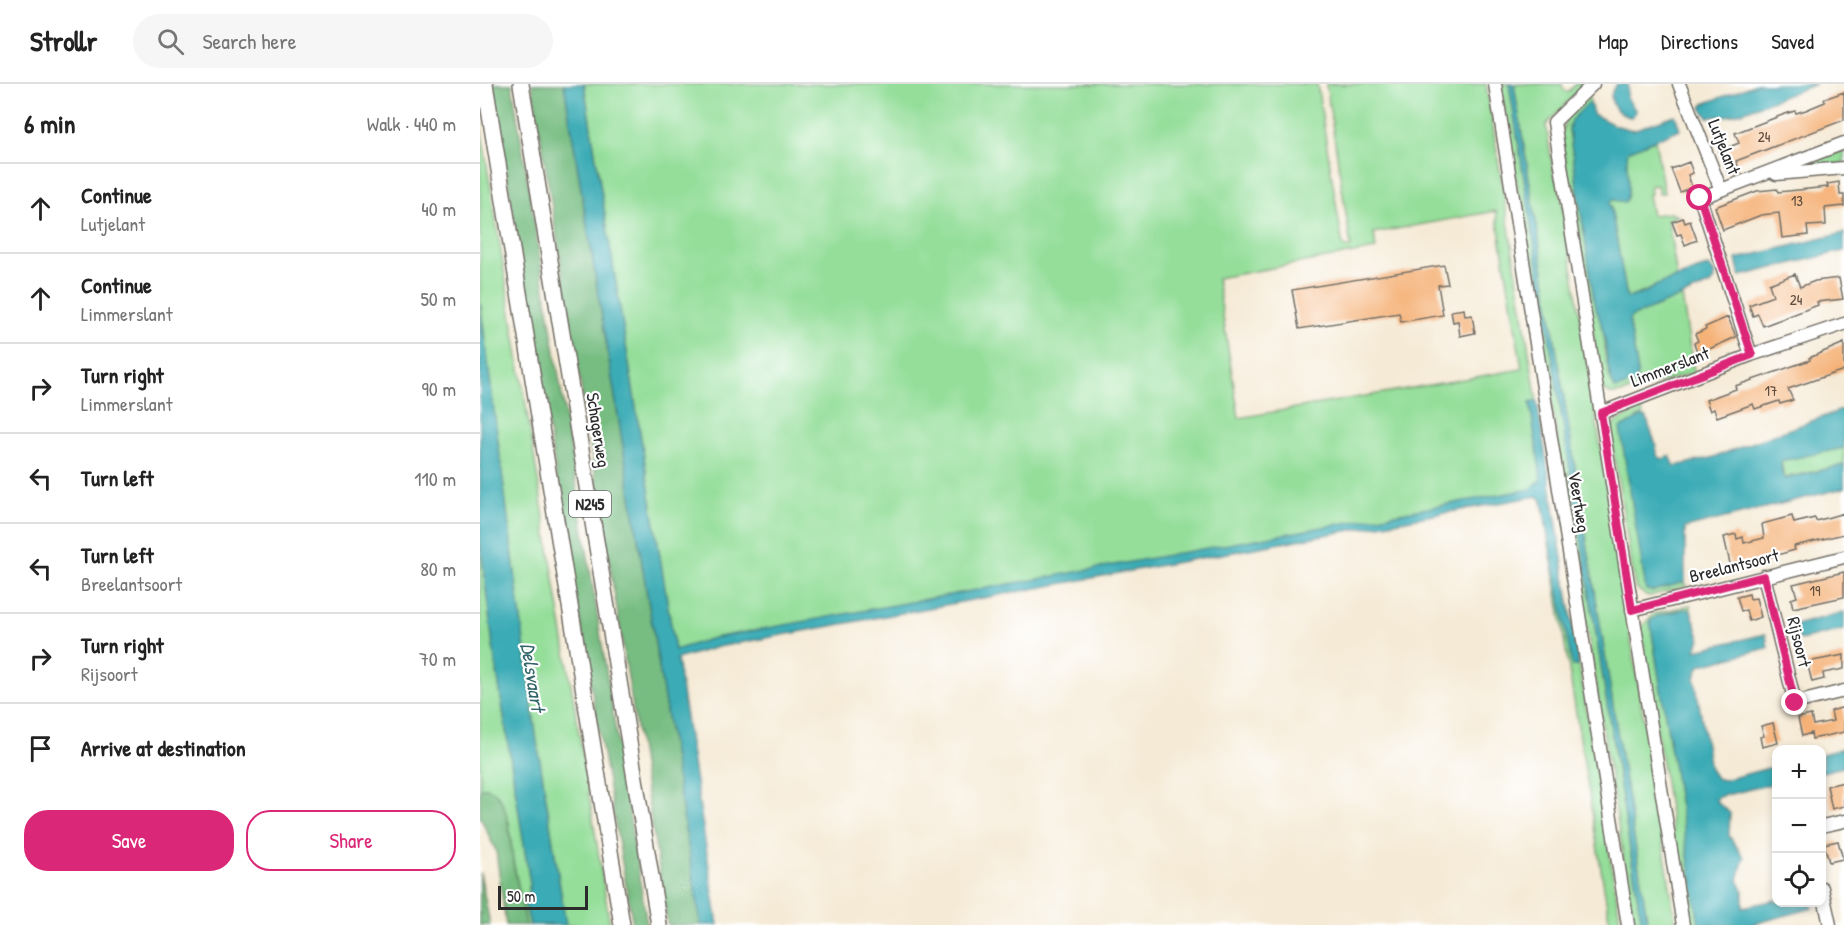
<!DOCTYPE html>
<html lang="en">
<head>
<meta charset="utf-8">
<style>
  body { margin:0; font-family:"Patrick Hand",sans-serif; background:#f6f6f6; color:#222 }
  .controls { position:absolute; right:18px; bottom:18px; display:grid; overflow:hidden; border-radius:12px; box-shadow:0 3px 9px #0003 }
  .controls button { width:54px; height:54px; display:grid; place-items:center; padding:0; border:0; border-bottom:2px solid #e0e0e0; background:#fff; color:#222; font:30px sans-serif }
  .scale { position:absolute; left:18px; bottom:15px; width:90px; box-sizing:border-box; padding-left:6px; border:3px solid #2b2b2b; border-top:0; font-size:16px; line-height:21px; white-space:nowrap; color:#2b2b2b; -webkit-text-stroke:4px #fff; paint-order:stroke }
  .stop { position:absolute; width:18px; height:18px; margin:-14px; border:4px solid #db2777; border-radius:50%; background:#fff }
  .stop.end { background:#db2777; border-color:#fff; box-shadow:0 2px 6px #0008 }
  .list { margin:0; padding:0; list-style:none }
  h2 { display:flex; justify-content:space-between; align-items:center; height:78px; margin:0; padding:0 24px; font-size:26px }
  h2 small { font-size:20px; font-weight:400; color:#767676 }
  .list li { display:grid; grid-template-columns:39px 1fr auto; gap:18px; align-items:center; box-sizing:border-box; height:90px; padding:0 24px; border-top:2px solid #e0e0e0 }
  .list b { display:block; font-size:22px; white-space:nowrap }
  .list p { margin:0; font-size:20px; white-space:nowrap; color:#767676 }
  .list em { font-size:20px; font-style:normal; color:#767676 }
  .actions { display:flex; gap:12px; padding:18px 24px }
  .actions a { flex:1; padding:14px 0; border:2px solid #db2777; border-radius:24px; text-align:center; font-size:21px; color:#db2777 }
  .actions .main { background:#db2777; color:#fff }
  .icon { flex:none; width:33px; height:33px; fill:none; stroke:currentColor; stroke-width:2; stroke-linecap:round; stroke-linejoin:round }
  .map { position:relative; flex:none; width:1364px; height:841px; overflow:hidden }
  header { display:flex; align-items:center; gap:36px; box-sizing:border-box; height:84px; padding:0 30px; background:#fff; border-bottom:2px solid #e0e0e0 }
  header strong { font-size:28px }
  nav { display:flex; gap:33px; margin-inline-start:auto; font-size:21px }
  .search { width:420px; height:54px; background:#f6f6f6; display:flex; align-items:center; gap:15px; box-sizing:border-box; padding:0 21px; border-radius:33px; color:#767676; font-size:22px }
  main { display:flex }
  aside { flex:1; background:#fff }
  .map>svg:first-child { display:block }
</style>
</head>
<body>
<header>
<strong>Strollr</strong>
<div class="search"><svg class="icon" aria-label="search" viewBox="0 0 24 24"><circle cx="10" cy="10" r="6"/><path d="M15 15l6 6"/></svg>Search here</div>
<nav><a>Map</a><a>Directions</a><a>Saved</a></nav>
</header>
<main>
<aside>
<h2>6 min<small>Walk · 440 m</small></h2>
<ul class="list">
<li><svg class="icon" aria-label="ahead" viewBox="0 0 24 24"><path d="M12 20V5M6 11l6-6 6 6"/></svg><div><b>Continue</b><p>Lutjelant</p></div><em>40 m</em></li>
<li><svg class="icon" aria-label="ahead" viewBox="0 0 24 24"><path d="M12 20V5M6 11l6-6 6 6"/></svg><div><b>Continue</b><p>Limmerslant</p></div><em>50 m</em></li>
<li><svg class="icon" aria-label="right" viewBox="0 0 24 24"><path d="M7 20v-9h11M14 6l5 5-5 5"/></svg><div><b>Turn right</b><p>Limmerslant</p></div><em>90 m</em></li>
<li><svg class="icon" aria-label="left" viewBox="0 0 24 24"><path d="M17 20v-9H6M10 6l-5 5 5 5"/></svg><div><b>Turn left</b></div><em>110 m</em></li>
<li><svg class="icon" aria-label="left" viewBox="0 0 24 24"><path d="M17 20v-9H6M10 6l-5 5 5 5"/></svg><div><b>Turn left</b><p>Breelantsoort</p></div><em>80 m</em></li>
<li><svg class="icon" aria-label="right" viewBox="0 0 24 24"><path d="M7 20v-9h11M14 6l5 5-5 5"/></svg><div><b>Turn right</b><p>Rijsoort</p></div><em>70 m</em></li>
<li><svg class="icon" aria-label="arrive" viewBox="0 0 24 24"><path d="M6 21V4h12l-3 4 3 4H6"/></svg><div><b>Arrive at destination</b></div></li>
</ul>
<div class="actions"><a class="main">Save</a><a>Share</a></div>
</aside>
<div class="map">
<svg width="1364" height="841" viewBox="0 0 1364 841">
  <rect width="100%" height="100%" fill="#fff"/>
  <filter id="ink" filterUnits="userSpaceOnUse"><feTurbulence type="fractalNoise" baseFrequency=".0167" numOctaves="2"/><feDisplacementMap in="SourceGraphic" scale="12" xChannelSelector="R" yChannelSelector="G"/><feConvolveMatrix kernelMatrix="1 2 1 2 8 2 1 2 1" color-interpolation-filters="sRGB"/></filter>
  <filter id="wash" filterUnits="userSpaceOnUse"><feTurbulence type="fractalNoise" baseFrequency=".008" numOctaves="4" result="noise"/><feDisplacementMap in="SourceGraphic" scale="24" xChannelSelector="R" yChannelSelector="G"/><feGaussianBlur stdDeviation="1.35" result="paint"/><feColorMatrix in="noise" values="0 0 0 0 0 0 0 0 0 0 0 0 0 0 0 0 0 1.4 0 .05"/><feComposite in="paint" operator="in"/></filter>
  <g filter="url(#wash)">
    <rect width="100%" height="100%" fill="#f5ead5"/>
    <path fill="#94de9a" stroke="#608462" stroke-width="1.5" fill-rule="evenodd" d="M104 0H837L863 163H871L846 0H1006L1141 841H1130L1061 411 195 566ZM1016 127 1042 285 759 334 737 194 896 165 894 149Z
      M1021 0H1029L1162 841H1154Z
      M1034 0H1082L1083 5 1088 8 1096 0H1104L1066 41 1074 92 1079 100 1196 841H1168Z
      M1109 13 1110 19 1089 42V46L1114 218 1119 229 1125 257V270L1130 294 1135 304 1154 299 1158 289 1149 236 1151 232 1202 212 1214 289 1142 309 1130 310 1122 305 1081 51 1087 32 1105 14Z
      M0 38 130 841H86L56 651 0 218Z
      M1175 55 1184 109H1179L1177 101 1170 102 1171 110 1168 111 1172 131 1190 129 1198 132 1188 135 1197 194C1180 200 1164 209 1147 214L1130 118 1148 96 1145 79 1147 67Z
      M1364 66V80L1318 84Z
      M1162 325 1163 332 1156 334 1173 507 1205 498 1206 502 1170 512 1165 511 1155 503 1130 345 1136 338Z
      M1364 364V381L1304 394 1301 376Z
      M0 456 13 562 50 800 45 821 50 841H46L33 777 29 738 3 704H0Z
      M1211 521V526C1199 524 1180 529 1170 537L1219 841H1207L1161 543 1175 529Z"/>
    <path fill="#77bd82" stroke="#517456" stroke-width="1.5" d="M12 0H32L167 841H153L109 590Z
      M52 0H84L221 841H188Z
      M0 704C30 700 30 757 33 777 37 798 42 820 46 841H26L16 767 0 732Z
      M0 789 10 841H0Z"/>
    <path fill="#3aabb5" stroke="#326b70" stroke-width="1.5" d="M84 0H104L195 566 233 554 1051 405 1061 395 1050 319 1057 317 1099 582H1092L1062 416 1057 412 238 563 197 575 238 841H221Z
      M1029 0H1034L1168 841H1162Z
      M1137 0H1148L1147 14 1156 27 1152 33C1135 32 1124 13 1137 0Z
      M1276 0H1336L1262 28 1247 32 1228 33 1221 24 1223 20Z
      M1108 19H1110L1113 30 1134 41 1153 46 1195 31 1200 45 1148 67C1144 84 1153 103 1145 118L1133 116 1130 118 1147 214 1164 209 1177 201 1229 182 1236 191 1234 192 1235 196 1229 201 1151 233 1149 236 1158 289 1155 299 1135 305C1127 288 1127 274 1125 256 1123 243 1118 231 1114 218L1089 46 1091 36Z
      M1364 149V167L1260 192 1256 175Z
      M0 218 56 651 86 841H50L45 821 50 800 13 562 0 456Z
      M1364 325V364L1301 377 1302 390 1305 395 1364 381V404L1205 444V498L1173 507 1166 506 1140 344 1163 332 1167 334C1170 349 1177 357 1177 371L1182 375 1190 372 1195 382 1231 374Z
      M1205 525 1211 526 1220 554 1216 566 1286 550 1288 564 1221 581 1217 586 1215 595 1230 685 1236 694 1244 696 1296 682V699L1238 713 1236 717 1250 729 1249 752 1264 773 1258 796 1263 806V823L1296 816V818L1331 819 1333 824 1270 841H1219L1170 537 1177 532Z
      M1364 528V546L1321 556 1317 553 1315 541Z
      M1364 664V683L1342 688V670Z"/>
    <g id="blocks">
      <path fill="#f5b176" d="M1364 8V36L1256 77 1259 85 1248 90 1239 67 1259 59 1255 49 1305 30 1315 27 1316 29 1326 26 1345 18 1344 15Z
        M1209 78 1213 89 1208 91 1212 103 1200 108 1191 85Z
        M1359 98 1360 111H1364V122L1345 124 1346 141 1327 142 1328 151 1302 154 1299 129 1281 131 1243 146 1235 123 1277 107 1297 105 1298 108 1348 103 1347 100Z
        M1203 134 1205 139 1210 137 1217 156 1205 161 1201 150 1197 151 1192 138Z
        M964 181 968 200 958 201 963 231 921 238 919 229 819 245 812 206Z
        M1315 190 1320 203 1335 197 1359 194 1363 215 1337 218 1338 221 1283 242 1278 230 1273 232 1269 221 1293 212 1289 200Z
        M984 225 985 232 992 231 995 249 980 252 978 237 973 238 971 227Z
        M1248 233 1256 253 1218 270 1214 259 1218 257 1215 250 1226 245 1225 243Z
        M1364 259V286L1308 305 1313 316 1300 320 1299 317 1275 325 1273 320 1237 333 1234 325 1230 327 1226 316 1256 305 1255 302 1330 276 1329 274Z
        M1364 429V450L1314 462 1315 466 1251 484 1244 453 1256 450 1257 455 1263 453 1264 459 1284 454 1282 440 1312 432 1314 439 1335 434 1336 437Z
        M1364 488V513L1313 524 1311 515 1317 513 1313 500Z
        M1269 510 1270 515 1276 514 1281 533 1269 537 1266 526 1261 527 1257 513Z
        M1364 571V585L1343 589 1344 595 1332 598 1327 578Z
        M1364 623V648L1332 655 1331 649 1322 652 1318 634 1331 631 1333 641 1353 637 1351 627Z
        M1293 639 1298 659 1282 663 1280 653 1284 652 1281 642Z
        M1364 698V722L1352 725 1347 702Z
        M1358 757 1363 775 1349 778 1344 760Z"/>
    </g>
  </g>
  <g filter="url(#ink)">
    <use href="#blocks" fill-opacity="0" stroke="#726e66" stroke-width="1.5"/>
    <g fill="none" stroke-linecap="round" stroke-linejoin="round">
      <g stroke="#726e66" stroke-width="15">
        <path id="minor" d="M1015 0 1148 841
          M1113 0 1074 38 1203 841
          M1199 0 1241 106
          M1296 90 1364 84
          M1271 271 1220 114 1364 59
          M1121 329 1271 271 1364 240
          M1284 492 1315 619 1364 607
          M1152 526 1364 473
          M1342 742 1364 737
          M1342 804 1350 841"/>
      </g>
      <g stroke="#726e66" stroke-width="18">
        <path id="major" d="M5 0 142 841
          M41 0 179 841"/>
      </g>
      <use href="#minor" stroke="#fff" stroke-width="12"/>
      <use href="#major" stroke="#fff" stroke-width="15"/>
    </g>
  </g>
  <g fill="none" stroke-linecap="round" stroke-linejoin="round" filter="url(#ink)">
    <path stroke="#db2777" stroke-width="8" d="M1220 114 1272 271 1121 329 1152 526 1284 492 1315 619"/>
  </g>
  <g text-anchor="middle" stroke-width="4.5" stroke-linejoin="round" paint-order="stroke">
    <g font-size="15" fill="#5e4c3e">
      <text x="1284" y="58">24</text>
      <text x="1317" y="122">13</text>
      <text x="1316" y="221">24</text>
      <text x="1291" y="312">17</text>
      <text x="1335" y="512">19</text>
    </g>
    <rect fill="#fff" stroke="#6b6b6b" stroke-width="1.5" x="89" y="407" width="42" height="26" rx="4.5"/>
    <g font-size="16" font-weight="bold" fill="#2b2b2b">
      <text x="110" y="426">N245</text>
    </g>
    <g font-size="18" fill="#2b2b2b" stroke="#fff">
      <text transform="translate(1244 63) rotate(68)" y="6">Lutjelant</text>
      <text transform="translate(1190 283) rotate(-21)" y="6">Limmerslant</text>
      <text transform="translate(118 346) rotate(81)" y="6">Schagerweg</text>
      <text transform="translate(1099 418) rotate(81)" y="6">Veertweg</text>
      <text transform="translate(1254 482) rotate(-14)" y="6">Breelantsoort</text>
      <text transform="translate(1319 558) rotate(76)" y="6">Rijsoort</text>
    </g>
    <g font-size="20" font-style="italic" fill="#326569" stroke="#fff">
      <text transform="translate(53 593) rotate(81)" y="7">Delsvaart</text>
    </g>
  </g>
</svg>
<div class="controls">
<button>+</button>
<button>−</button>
<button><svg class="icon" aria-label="locate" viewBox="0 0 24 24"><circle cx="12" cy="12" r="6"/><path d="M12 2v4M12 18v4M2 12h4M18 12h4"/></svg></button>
</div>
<div class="scale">50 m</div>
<div class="stop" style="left:1220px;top:114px"></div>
<div class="stop end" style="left:1315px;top:619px"></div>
</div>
</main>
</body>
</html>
